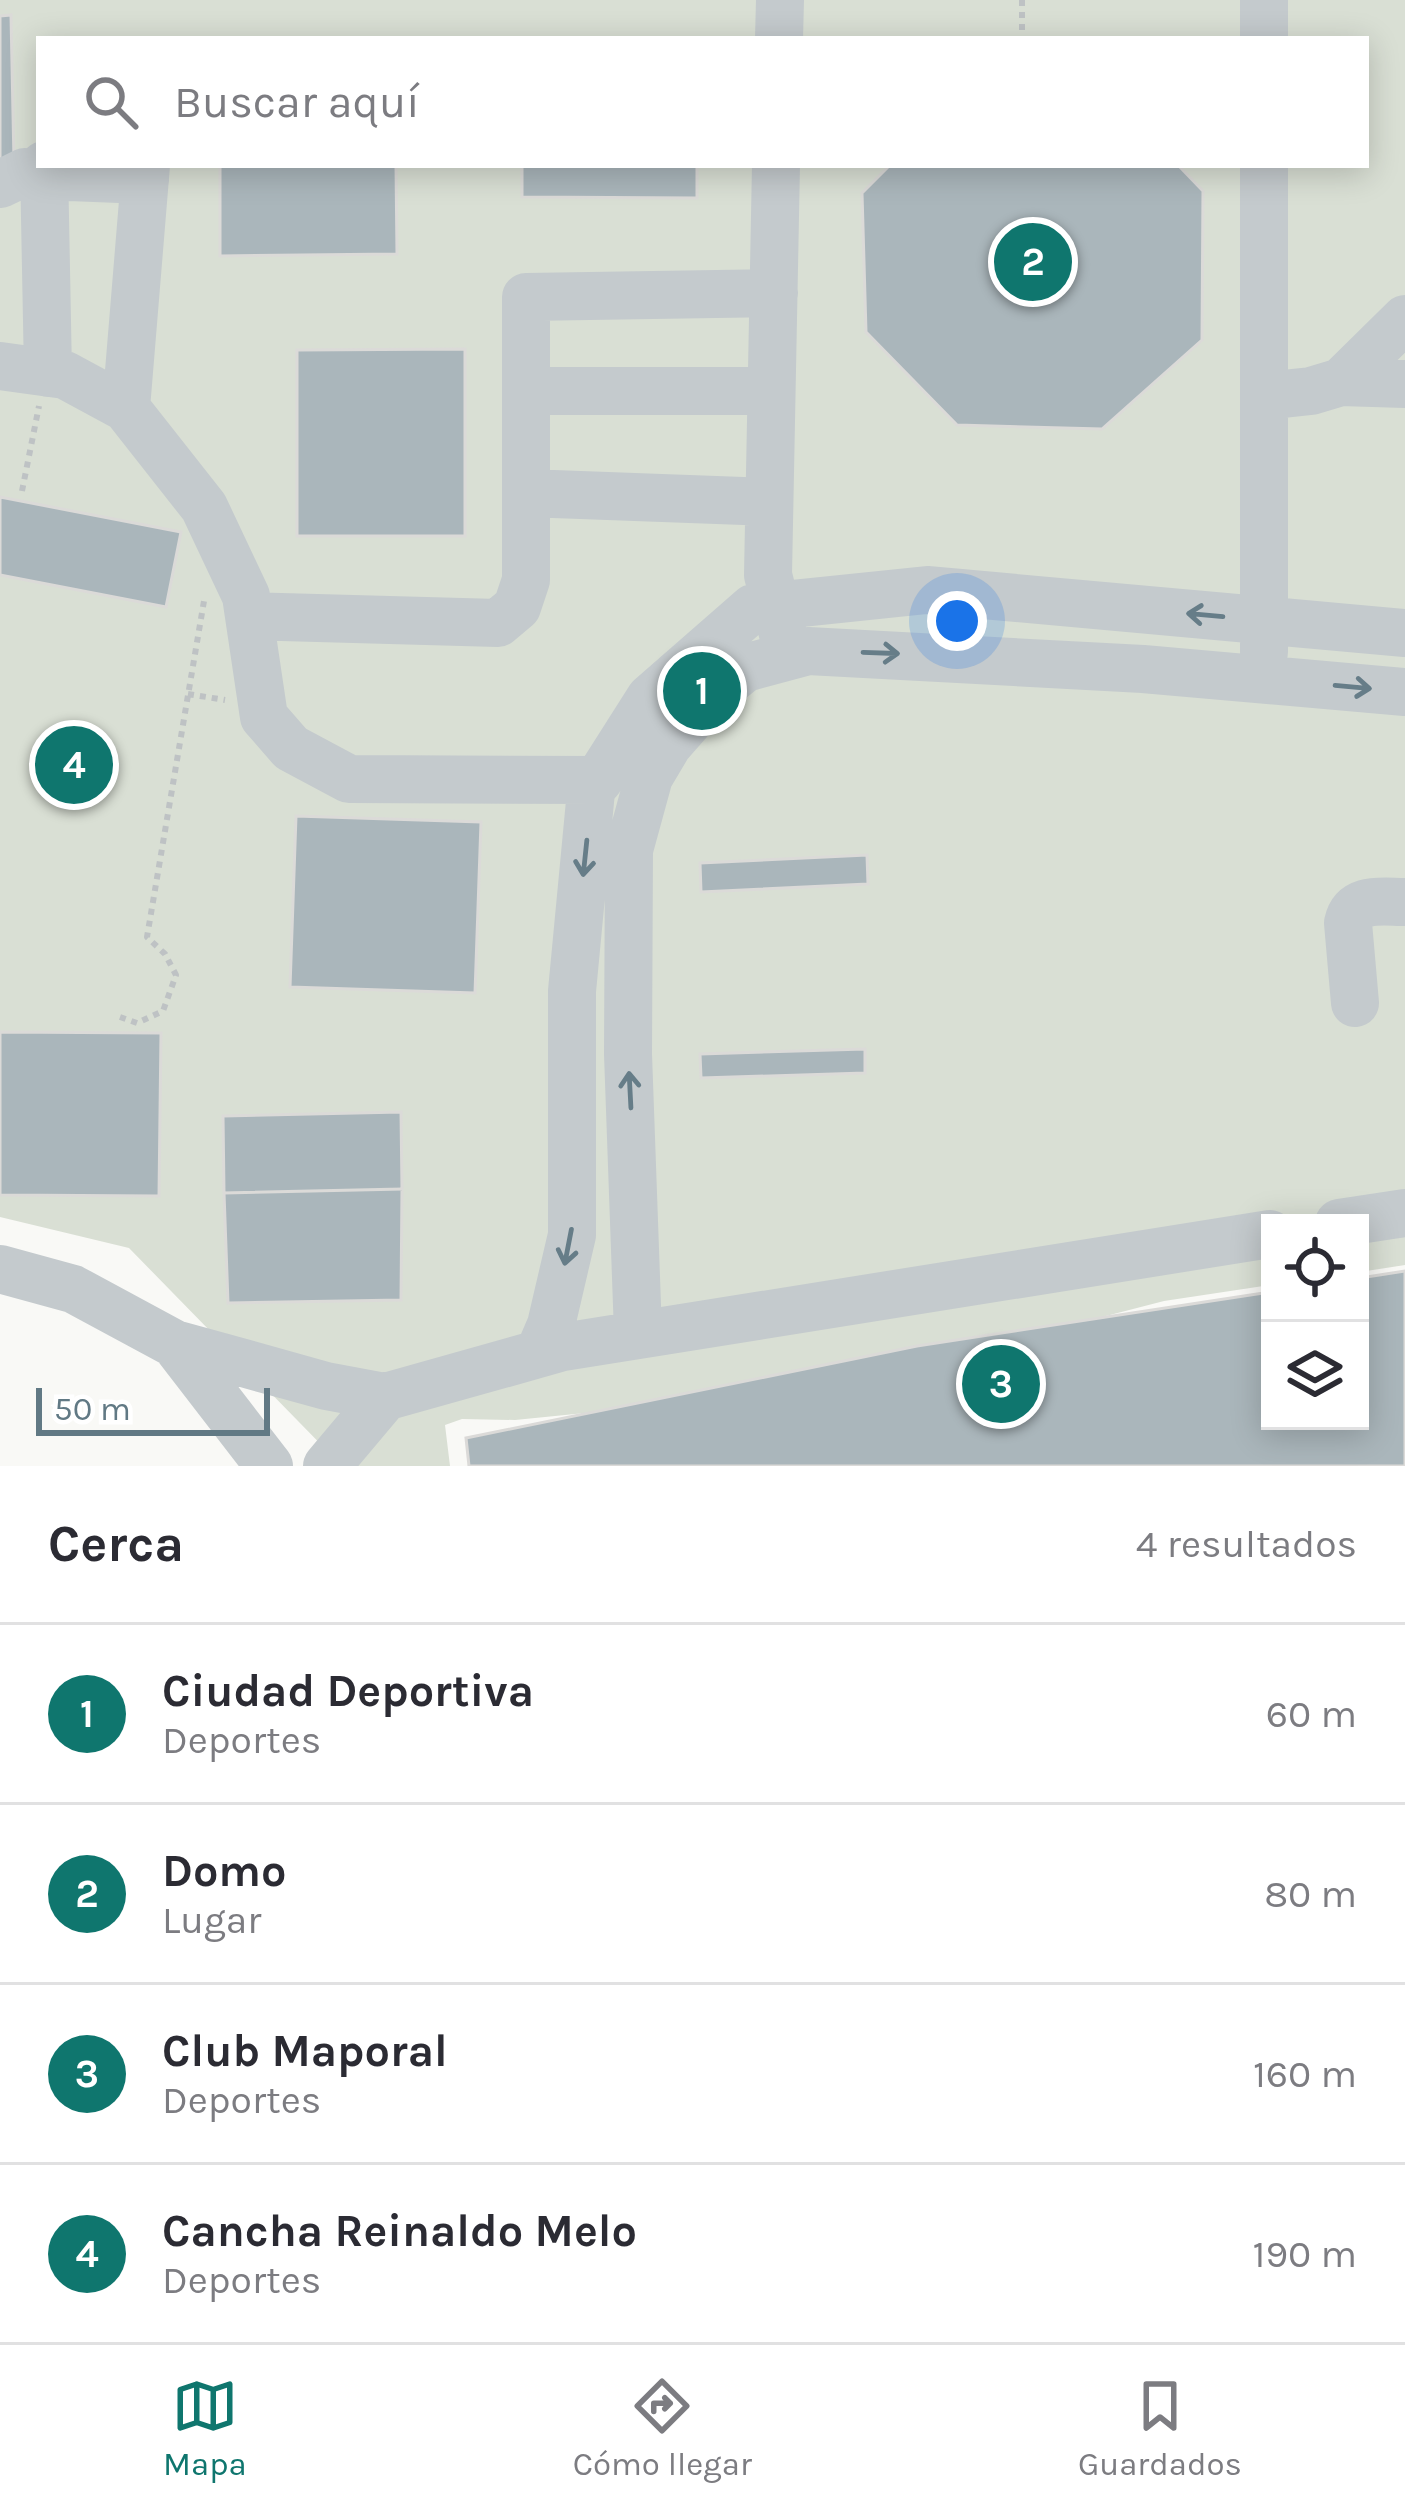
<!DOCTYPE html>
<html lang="es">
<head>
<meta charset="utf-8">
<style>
  body { margin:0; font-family:Karla,sans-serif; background:#f7f7f7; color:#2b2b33 }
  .controls { position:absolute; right:36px; bottom:36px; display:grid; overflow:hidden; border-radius:0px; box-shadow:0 6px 30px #0003 }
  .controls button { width:108px; height:108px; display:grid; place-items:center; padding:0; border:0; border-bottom:3px solid #e1e1e2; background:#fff; color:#2b2b33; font:60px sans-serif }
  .scale { position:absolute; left:36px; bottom:30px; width:234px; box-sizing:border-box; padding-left:12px; border:6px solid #617984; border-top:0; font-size:33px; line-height:42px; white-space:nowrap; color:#617984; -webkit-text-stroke:9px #fff; paint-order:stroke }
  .you { position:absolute; left:957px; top:621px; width:42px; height:42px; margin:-30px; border:9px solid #fff; border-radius:50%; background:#1a73e8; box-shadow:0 0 0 18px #1a73e833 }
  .badge { display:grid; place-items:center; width:78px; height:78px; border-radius:50%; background:#0f766e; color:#fff; font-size:39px; font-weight:700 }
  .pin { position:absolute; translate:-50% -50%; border:6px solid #fff; box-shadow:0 3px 12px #0006 }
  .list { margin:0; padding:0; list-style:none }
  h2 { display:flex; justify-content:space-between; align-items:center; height:156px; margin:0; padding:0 48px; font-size:51px }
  h2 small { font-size:39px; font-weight:400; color:#7c7c81 }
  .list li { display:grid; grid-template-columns:78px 1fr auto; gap:36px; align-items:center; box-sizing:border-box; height:180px; padding:0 48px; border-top:3px solid #e1e1e2 }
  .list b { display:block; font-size:45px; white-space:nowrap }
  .list p { margin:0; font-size:39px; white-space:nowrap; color:#7c7c81 }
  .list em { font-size:39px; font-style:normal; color:#7c7c81 }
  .icon { flex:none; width:66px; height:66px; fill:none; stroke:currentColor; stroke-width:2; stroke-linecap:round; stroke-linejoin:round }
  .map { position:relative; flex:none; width:1405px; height:1466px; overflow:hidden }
  .search { position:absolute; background:#fff; box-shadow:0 6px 30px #0003; left:36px; right:36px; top:36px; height:132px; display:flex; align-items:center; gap:30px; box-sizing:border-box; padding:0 42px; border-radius:0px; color:#7c7c81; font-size:45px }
  .sheet { height:876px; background:#fff }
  nav { display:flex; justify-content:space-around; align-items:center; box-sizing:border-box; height:168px; border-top:3px solid #e1e1e2; background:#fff; font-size:33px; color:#7c7c81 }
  nav a { display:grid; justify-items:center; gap:6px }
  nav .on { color:#0f766e }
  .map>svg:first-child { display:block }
</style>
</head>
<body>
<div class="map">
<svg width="1405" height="1466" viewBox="0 0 1405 1466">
  <rect width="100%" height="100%" fill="#f9f9f6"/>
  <path fill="#d9dfd4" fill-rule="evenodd" d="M0 0H1405V1265L1360 1272V1223H1270V1285L1164 1301 912 1366 615 1410 515 1420 462 1419 445 1425 450 1466H342L129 1248 0 1217ZM39 39H1366V165H39Z"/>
  <path fill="#aab6bb" stroke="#dbdad8" stroke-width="3" d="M11 15 14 162H0V16Z
    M220 165H396L397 254 220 256Z
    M522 165H697V198L522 197Z
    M890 165H1178L1203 191 1202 340 1102 429 957 425 866 332 862 193Z
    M465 349V536H297V350Z
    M0 497 181 532 166 607 0 575Z
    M296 816 481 822 475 993 290 987Z
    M867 855 868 884 701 892 700 863Z
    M0 1032 161 1033 159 1196 0 1195Z
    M865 1049V1073L701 1078 700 1054Z
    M401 1112 402 1189 224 1193 223 1116Z
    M402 1189 401 1300 228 1303 224 1193Z
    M1405 1271V1466H469L466 1438 917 1346 1270 1292V1421H1360V1278Z"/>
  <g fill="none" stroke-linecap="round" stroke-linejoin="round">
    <path stroke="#bec2c4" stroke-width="6" stroke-dasharray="6 6" stroke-linecap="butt" d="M1022 0V39
      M22 491 39 406
      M188 694 225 700
      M120 1017 137 1023 163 1011 176 975 165 954 147 937 204 601"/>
    <path stroke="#c4cacd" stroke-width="48" d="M1264 0V39
      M779 39 780 0
      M44 165 48 373
      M776 165 768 575 783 634
      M1264 165V652
      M0 184 25 172 44 176 145 180
      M0 366 65 375 126 408 204 507 246 596 264 717 291 748 349 779 599 780
      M1341 382 1405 384
      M526 391H771
      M1264 396 1311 391 1341 382 1405 319
      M126 408 146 165
      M526 493 769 502
      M249 616 498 623 517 607 526 580V297L774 293
      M1355 1003 1348 923C1354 896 1382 902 1405 902
      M1339 1223 1405 1213
      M0 1269 73 1289 175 1344 269 1466
      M638 1333 628 1054 629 850 649 777 668 745 712 695 745 668 808 651 1143 669 1405 692
      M175 1344 326 1386 385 1397 563 1347 1270 1234
      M539 1353 551 1325 572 1235V991L591 791 650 698 753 608 927 590 1405 633
      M327 1466 385 1397"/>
  </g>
  <defs><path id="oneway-shaft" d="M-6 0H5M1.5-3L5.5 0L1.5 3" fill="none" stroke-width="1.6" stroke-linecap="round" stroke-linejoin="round" transform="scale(3)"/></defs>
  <g stroke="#667d88">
    <use href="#oneway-shaft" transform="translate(1205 615) rotate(-175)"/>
    <use href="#oneway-shaft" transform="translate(881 653) rotate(2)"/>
    <use href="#oneway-shaft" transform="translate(1353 687) rotate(5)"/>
    <use href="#oneway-shaft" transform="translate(585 858) rotate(96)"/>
    <use href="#oneway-shaft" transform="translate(630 1090) rotate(-93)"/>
    <use href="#oneway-shaft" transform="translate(568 1247) rotate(101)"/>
  </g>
</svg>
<div class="controls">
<button><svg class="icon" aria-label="locate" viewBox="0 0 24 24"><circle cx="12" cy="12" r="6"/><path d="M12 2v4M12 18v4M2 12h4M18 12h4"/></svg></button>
<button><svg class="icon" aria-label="layers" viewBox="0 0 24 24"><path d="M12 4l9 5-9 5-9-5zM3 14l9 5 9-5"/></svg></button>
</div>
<div class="scale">50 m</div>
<div class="you"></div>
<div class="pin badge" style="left:702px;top:691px">1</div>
<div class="pin badge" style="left:1033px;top:262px">2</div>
<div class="pin badge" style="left:1001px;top:1384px">3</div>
<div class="pin badge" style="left:74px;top:765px">4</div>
<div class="search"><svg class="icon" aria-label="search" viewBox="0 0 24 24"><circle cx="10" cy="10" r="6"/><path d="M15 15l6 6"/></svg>Buscar aquí</div>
</div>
<section class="sheet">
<h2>Cerca<small>4 resultados</small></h2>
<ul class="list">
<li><span class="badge">1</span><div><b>Ciudad Deportiva</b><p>Deportes</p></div><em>60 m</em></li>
<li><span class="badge">2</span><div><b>Domo</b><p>Lugar</p></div><em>80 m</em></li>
<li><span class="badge">3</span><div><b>Club Maporal</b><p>Deportes</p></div><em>160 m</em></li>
<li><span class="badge">4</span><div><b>Cancha Reinaldo Melo</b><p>Deportes</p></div><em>190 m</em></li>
</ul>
</section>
<nav>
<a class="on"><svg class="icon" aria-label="map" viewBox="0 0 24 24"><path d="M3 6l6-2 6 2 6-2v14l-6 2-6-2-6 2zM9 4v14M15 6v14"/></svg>Mapa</a>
<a><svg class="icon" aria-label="directions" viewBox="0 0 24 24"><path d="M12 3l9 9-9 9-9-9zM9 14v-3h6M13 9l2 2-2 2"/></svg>Cómo llegar</a>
<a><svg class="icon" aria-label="saved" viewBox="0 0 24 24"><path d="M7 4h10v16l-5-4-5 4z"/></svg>Guardados</a>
</nav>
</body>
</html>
